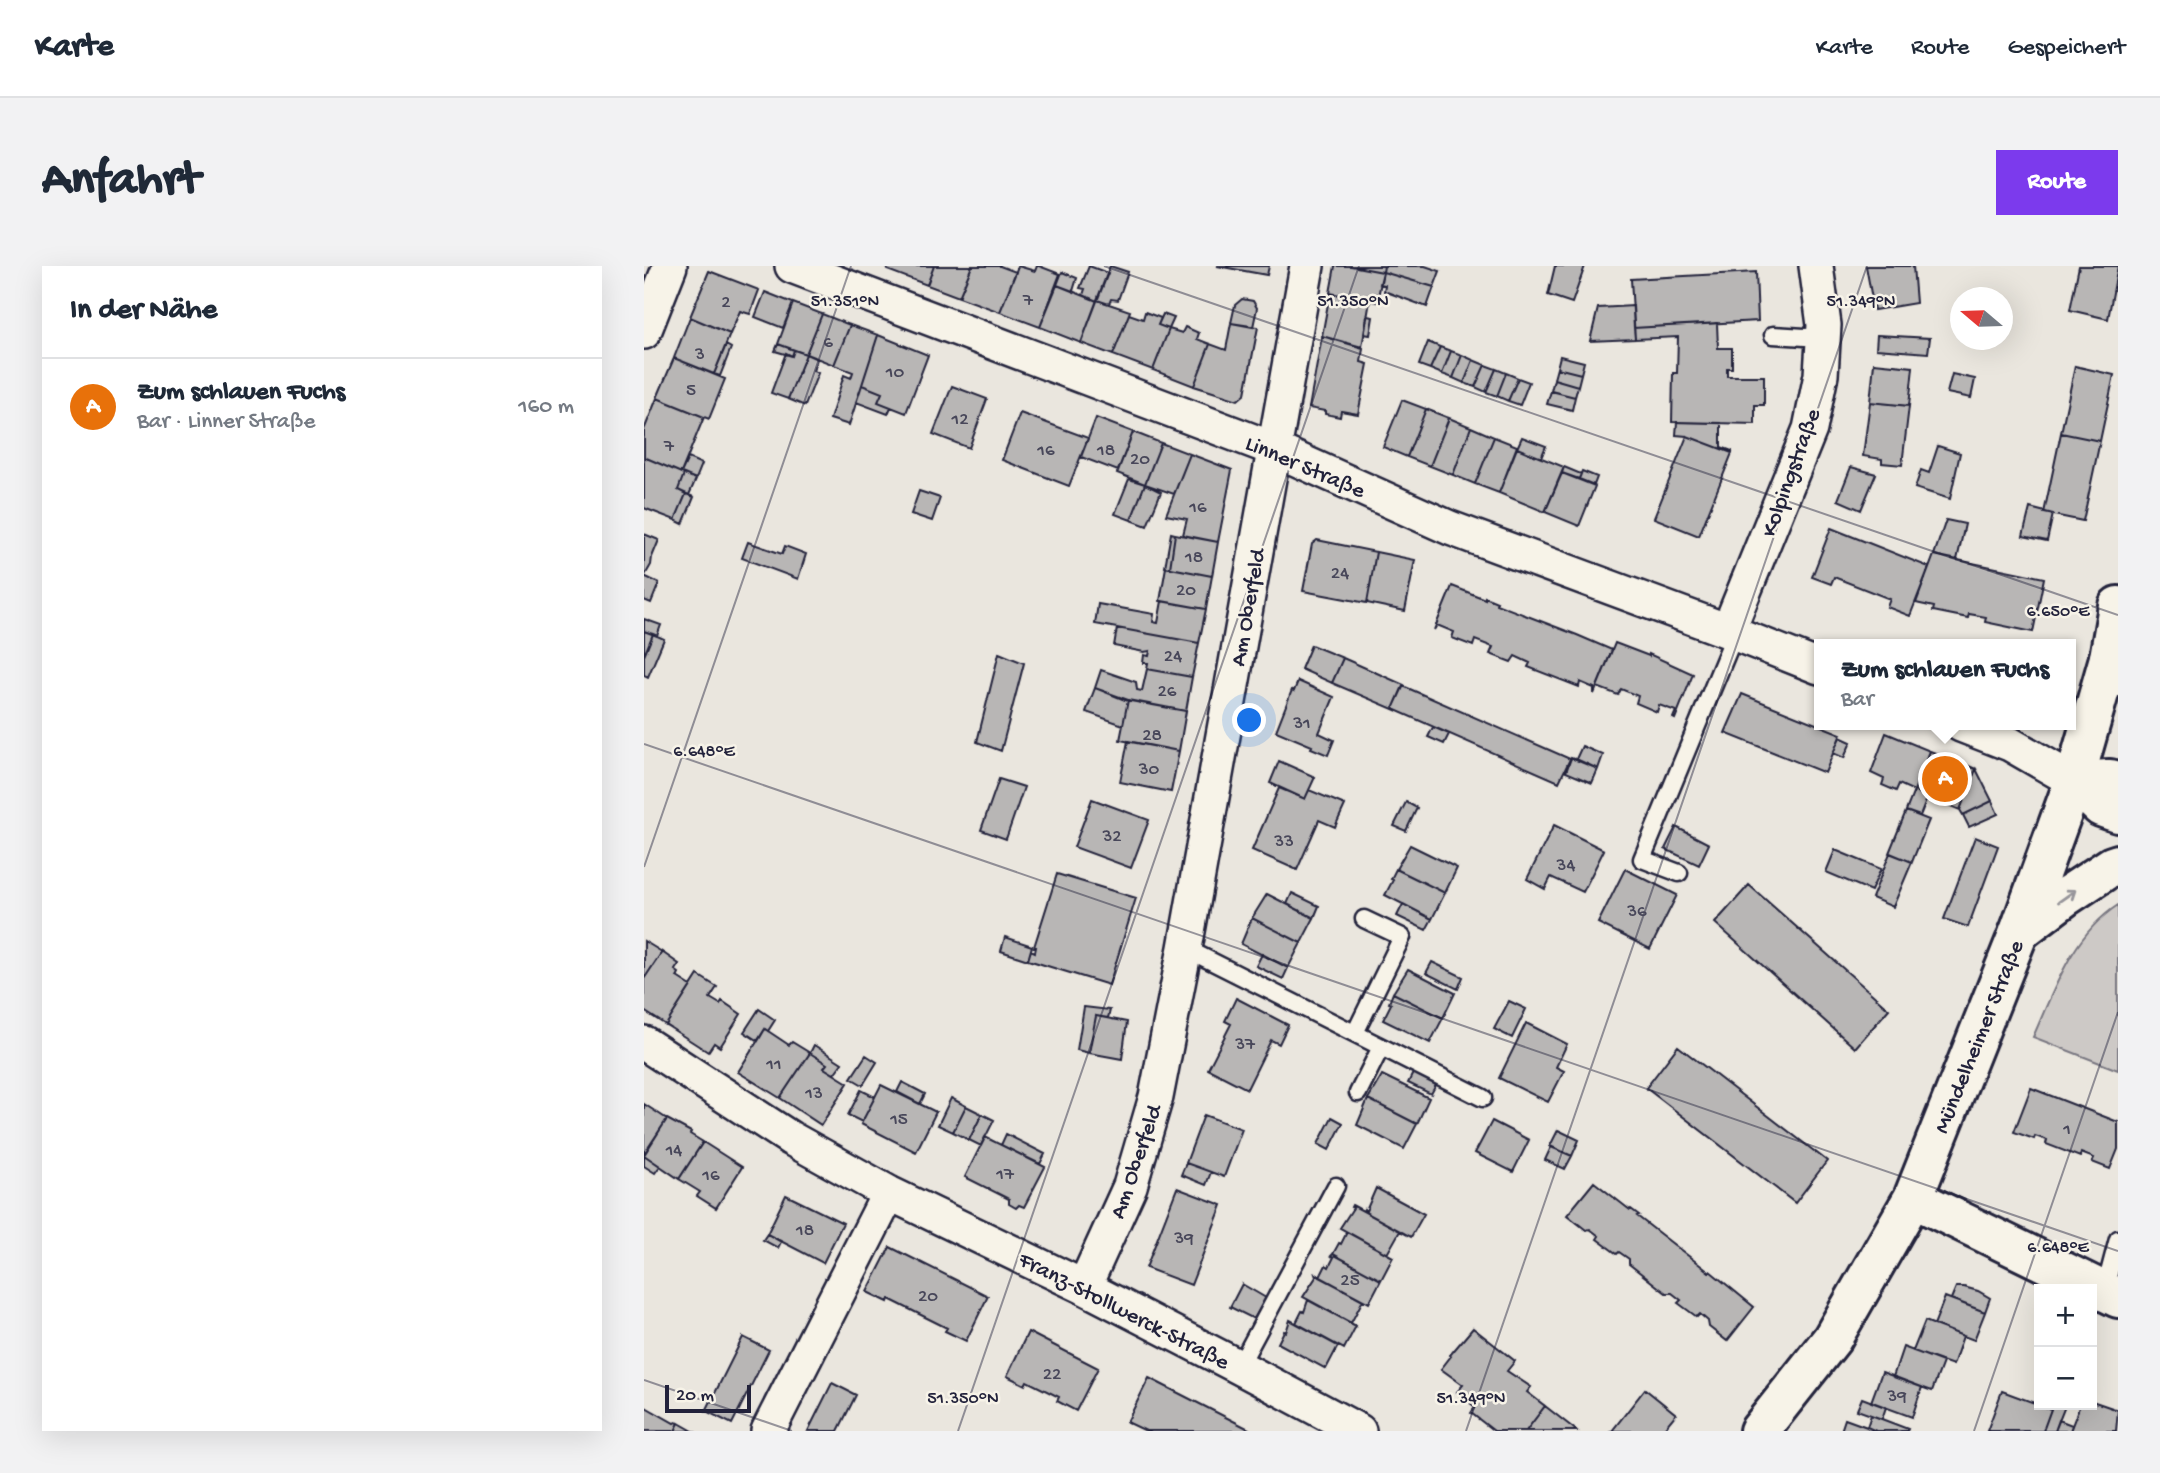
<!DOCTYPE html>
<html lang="de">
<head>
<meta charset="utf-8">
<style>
  body { margin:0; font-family:"Gochi Hand",sans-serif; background:#f2f2f3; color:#1f2937 }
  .controls { position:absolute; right:21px; bottom:21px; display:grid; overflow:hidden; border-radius:0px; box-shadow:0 7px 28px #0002 }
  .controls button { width:63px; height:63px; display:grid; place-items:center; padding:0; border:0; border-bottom:2px solid #e0e1e3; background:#fff; color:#1f2937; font:35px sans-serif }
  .compass { position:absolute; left:1306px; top:21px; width:63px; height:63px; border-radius:50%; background:#fff; box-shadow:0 7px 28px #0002; rotate:289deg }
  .scale { position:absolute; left:21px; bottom:18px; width:86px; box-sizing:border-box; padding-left:7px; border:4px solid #22223b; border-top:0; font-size:19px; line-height:24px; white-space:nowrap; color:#22223b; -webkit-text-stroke:5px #f7f3e8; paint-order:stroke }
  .you { position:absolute; left:606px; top:455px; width:24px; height:24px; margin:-18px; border:5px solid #fff; border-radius:50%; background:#1a73e8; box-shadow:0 0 0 10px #1a73e833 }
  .badge { display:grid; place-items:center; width:46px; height:46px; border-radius:50%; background:#7c3aed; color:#fff; font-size:23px; font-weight:700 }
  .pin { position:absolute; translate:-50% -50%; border:4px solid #fff; box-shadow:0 2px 7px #0006 }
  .popup { position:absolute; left:1170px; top:373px; width:262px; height:91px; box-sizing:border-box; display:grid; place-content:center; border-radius:0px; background:#fff; filter:drop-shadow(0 2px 5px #0005); font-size:23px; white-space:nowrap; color:#747a83 }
  .popup b { font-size:26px; color:#1f2937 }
  .popup::after { content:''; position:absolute; left:50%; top:100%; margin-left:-14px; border:14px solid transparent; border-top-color:#fff }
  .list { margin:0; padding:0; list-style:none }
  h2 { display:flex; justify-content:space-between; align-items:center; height:91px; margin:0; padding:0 28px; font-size:30px }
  h2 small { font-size:23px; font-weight:400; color:#747a83 }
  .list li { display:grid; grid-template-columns:46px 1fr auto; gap:21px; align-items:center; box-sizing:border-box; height:98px; padding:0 28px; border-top:2px solid #e0e1e3 }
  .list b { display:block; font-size:26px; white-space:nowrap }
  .list p { margin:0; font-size:23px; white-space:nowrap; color:#747a83 }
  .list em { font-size:23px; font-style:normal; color:#747a83 }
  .map { position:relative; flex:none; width:1474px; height:1165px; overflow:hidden; border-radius:0px }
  header { display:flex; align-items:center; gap:42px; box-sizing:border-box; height:98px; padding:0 35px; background:#fff; border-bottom:2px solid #e0e1e3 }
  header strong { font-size:33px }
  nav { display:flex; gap:38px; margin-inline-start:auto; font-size:24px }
  .intro { display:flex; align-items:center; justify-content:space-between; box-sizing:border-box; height:168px; padding:0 42px }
  h1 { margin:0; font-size:49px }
  .button { padding:18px 32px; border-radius:0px; background:#7c3aed; color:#fff; font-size:24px; font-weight:700 }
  main { display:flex; gap:42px; padding:0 42px }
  aside { flex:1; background:#fff; border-radius:0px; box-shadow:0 7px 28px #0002 }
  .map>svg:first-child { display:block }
</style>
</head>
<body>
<header>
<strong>Karte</strong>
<nav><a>Karte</a><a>Route</a><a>Gespeichert</a></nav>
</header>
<div class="intro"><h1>Anfahrt</h1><a class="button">Route</a></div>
<main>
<aside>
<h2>In der Nähe<small></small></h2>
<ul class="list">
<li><span class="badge" style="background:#e8710a">A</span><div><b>Zum schlauen Fuchs</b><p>Bar · Linner Straße</p></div><em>160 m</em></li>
</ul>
</aside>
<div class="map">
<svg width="1474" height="1165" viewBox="0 0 1474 1165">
  <rect width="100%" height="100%" fill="#eae6de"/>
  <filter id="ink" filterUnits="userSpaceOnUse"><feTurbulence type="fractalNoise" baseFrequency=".0143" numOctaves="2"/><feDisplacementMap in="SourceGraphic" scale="14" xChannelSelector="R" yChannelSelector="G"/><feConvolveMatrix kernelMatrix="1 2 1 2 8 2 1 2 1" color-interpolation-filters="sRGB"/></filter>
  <g filter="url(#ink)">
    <path fill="#cdc9c6" stroke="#787680" stroke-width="2" d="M1474 639V804L1389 771C1410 724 1428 669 1474 639Z"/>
    <path fill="#b8b6b5" stroke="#22223b" stroke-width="2" d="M244 0H290L283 19 243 4Z
      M290 0H328L315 31 283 19Z
      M328 0H356L372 6 356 46 315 31Z
      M374 0 391 5 393 0H395L416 8 396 61 356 46Z
      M445 0 464 7 453 35 439 29 441 23 436 22Z
      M466 0 484 6 474 34 467 33 465 38 453 34Z
      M573 0H625L623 9Z
      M691 0H707L739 6 733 36 686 27Z
      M707 0H740L739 6Z
      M740 0H781L796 5 790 21 739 6Z
      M911 0H941L928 37 904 29Z
      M1222 0H1269L1272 37 1230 44Z
      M1435 0H1474L1464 53 1426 44Z
      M65 5 115 24 106 48 96 45 86 68 46 51Z
      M418 6 433 12 429 25 413 19Z
      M739 6 790 21 783 41 740 25 741 19 736 18Z
      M1112 6 1114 55 990 62 987 13Z
      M413 19 453 35 437 77 396 61Z
      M121 26 149 37 139 62 111 51Z
      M686 27 726 35 718 81 678 70Z
      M598 33 609 35 613 42 609 61 587 57 591 39Z
      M453 34 486 45 469 89 437 77Z
      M149 37 178 48 162 88 134 78Z
      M989 40 991 73 946 75 954 42Z
      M501 46 517 52 514 59 525 63 509 104 469 89 485 48 499 53Z
      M178 48 206 59 190 99 162 88Z
      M519 48 530 52 525 63 514 59Z
      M723 50 729 51 726 69 720 68Z
      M46 51 86 68 70 108 30 92Z
      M587 57 614 61 601 128 594 134 550 120 566 78 582 84Z
      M1073 57 1074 82H1088V102H1083V110H1120V139H1111V158L1028 156 1029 107H1033L1034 71 991 73 990 62Z
      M206 59 234 69 205 159 186 153 200 109 207 112 209 106 190 99Z
      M541 61 555 67 553 73 566 78 550 120 509 104 525 63 538 67Z
      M234 69 284 89 262 147 234 136 238 127 218 119Z
      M1233 69 1286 72 1284 87 1232 83Z
      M678 70 719 82 717 96 724 98 714 148 697 145 696 151 681 148V145L665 142Z
      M784 76 796 81 786 103 775 99Z
      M134 78 150 84 148 90 131 85Z
      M82 79 87 82 76 110 70 108Z
      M796 81 807 85 798 108 786 103Z
      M150 84 162 88 144 133 127 127 142 87 148 90Z
      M807 85 818 89 809 112 798 108Z
      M162 88 173 93 169 105 174 107 161 140 144 133Z
      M818 89 829 94 820 117 809 112Z
      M916 90 940 96 937 108 913 102Z
      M30 92 81 113 65 153 13 132Z
      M829 94 841 99 831 121 820 117Z
      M1230 97 1269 101 1265 140 1226 136Z
      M841 99 852 103 842 126 831 121Z
      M1431 100 1470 109 1456 175 1417 167Z
      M913 102 937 108 934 120 910 113Z
      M852 103 862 107 853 130 842 126Z
      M862 107 874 112 864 135 853 130Z
      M1308 108 1331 113 1327 132 1303 127Z
      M874 112 885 116 876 139 864 135Z
      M910 113 934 120 931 131 907 125Z
      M218 119 238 127 234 136 247 141 244 148 212 136Z
      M308 120 343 133 325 182 289 168Z
      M907 125 931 131 928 144 903 138Z
      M13 132 60 151 37 207 0 191V164Z
      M758 134 782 143 763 191 739 181Z
      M1226 136 1265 140 1258 199 1238 197V193L1219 190Z
      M782 143 805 152 786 200 763 191Z
      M376 147 444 172 425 220 358 194Z
      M452 152 489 166 474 205 437 191Z
      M805 152 827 161 809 209 786 200Z
      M1033 156 1077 157V181L1088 185V187L1043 170 1032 169Z
      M827 161 850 171 831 218 809 209Z
      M489 166 517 177 501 218 473 207Z
      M1417 167 1456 175 1439 255 1400 247Z
      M1043 170 1088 187 1055 270 1010 252Z
      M850 171 873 180 855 227 831 218Z
      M878 171 902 180 897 192 873 182Z
      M517 177 546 188 530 228 501 218Z
      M1294 180 1316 187 1306 233 1271 222 1277 204 1285 207Z
      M873 182 920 201 901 246 855 227Z
      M546 188 588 204 574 276 539 269 543 253 522 249Z
      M0 191 40 208 34 224 42 228 31 254 0 242Z
      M44 192 58 198 52 213 37 207Z
      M920 201 937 208 935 213 918 207Z
      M1207 201 1232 208 1217 244 1194 234Z
      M938 205 953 211 950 219 935 213Z
      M918 207 951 220 935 260 901 246Z
      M40 208 52 213 45 229 34 224Z
      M485 213 501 218 487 254 471 248Z
      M501 218 517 226 503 260 487 254Z
      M275 225 296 232 288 255 267 248Z
      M42 228 50 231 39 258 31 254Z
      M1386 242 1409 248 1403 275 1379 270Z
      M1302 254 1321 258 1313 294 1290 289Z
      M1187 262 1285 301 1266 350 1243 341 1246 333 1190 311 1187 318 1168 311Z
      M527 267 531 268 526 302 521 301Z
      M0 268 15 274 8 291 7 299 0 311Z
      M531 268 574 276 568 310 526 302Z
      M673 274 732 286 723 337 659 325 668 278Z
      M104 276 138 288 141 280 162 288 154 313 98 292Z
      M732 286 771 294 761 345 723 337Z
      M1290 289 1400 312 1389 366 1341 356 1342 351 1325 348 1324 352 1289 345 1290 341 1272 337Z
      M522 301 568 310 562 343 516 335Z
      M0 310 15 317 7 337 0 334Z
      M808 320 841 333V331L853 336 852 338 933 369 968 384 950 428V422L936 416 935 421 884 401 886 397 871 390 867 396 846 388 849 381 831 374 829 380 808 372 810 366 793 359 790 364Z
      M518 335 562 343 555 377 451 358 454 338 510 348 509 356 514 357Z
      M0 353 17 359 13 370 0 365Z
      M473 362 555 377 548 411 503 403 504 397H499L500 389 505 390 506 385 500 386 470 380Z
      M0 365 9 368 0 390Z
      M9 368 20 373 4 411 0 409V390Z
      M971 377 1005 390V388L1049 408 1031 453 1029 452 1032 445 1015 439 1013 446 992 437 994 430 977 423 974 429 953 421Z
      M667 379 699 392 688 417 657 403Z
      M355 387 380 397 357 485 333 476Z
      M699 392 760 419 749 443 688 417Z
      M503 403 548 411 542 445 481 434 451 422 457 404 492 416 493 424 498 425Z
      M654 415 690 431 675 467 690 474 684 489 667 482 668 480 632 465 648 424 650 425Z
      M759 420 926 493 915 516 749 443Z
      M451 422 484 434 479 459 442 446Z
      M1098 428 1197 468 1181 507 1081 467Z
      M484 434 542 445 535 485 476 474Z
      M789 461 805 468 800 478 784 471Z
      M1242 467 1286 485 1270 525 1255 518 1252 525 1238 519 1240 513 1227 507Z
      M1196 471 1207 476 1200 492 1189 487Z
      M484 475 535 485 527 526 476 516Z
      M938 480 959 489 954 503 932 493Z
      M1286 485 1313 495 1297 536 1270 525Z
      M927 492 954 503 948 517 922 506Z
      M635 495 671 511 661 533 626 517Z
      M1313 495 1332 503 1316 544 1297 536Z
      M1332 503 1348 535 1319 549 1316 544Z
      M355 513 380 521 362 573 337 564Z
      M635 522 661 533 665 524 701 539 691 561 675 554 653 604 608 584Z
      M1270 525 1284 530 1276 550 1262 545Z
      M448 533 505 554 487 602 430 581Z
      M1348 535 1354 548 1325 561 1319 549Z
      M762 536 773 542 762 565 750 560Z
      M1262 545 1285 554 1268 596 1245 587Z
      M910 559 960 584 939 626 907 611 901 623 883 613Z
      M1032 561 1065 578 1055 599 1021 583Z
      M1331 571 1354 580 1324 661 1300 653Z
      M766 579 813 602 801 627 752 603Z
      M1191 584 1237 603 1227 625 1182 606Z
      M1246 587 1268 596 1249 641 1228 632Z
      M752 603 801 627 788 653 741 629 749 614 747 613Z
      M981 603 1033 629 1006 683 954 657Z
      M413 608 492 632 465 719 384 694 387 684 391 686 392 681H390Z
      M1105 619 1245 743 1211 782 1071 657Z
      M648 627 675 640 670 652 643 638Z
      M623 628 670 652 657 677 608 652Z
      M759 638 788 653 782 664 753 650Z
      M608 652 657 677 644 702 597 678Z
      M361 671 388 680 384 694 357 685Z
      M0 675 18 686 0 713Z
      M18 686 35 698 31 704 35 707 33 711 47 720 22 759 0 745V713Z
      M618 688 644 702 639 713 612 700Z
      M788 696 819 711 814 723 782 707Z
      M764 703 811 727 799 752 749 727Z
      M54 709 73 721 66 732 76 738 78 735 97 748 76 781 70 777 64 786 22 759Z
      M749 727 799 752 786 777 739 754 747 738 745 737Z
      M592 732 644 759 635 778 627 774 603 823 564 803 587 758 581 755Z
      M865 735 882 743 868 772 850 763Z
      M440 741 466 744 464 752 452 750 445 787 433 784Z
      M115 743 131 754 124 765 121 763 114 775 100 766Z
      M452 750 483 756 478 793 445 787Z
      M882 757 923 778 912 801 920 805 904 836 855 812Z
      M121 763 145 779 148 776 166 787 136 832 94 806Z
      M170 779 198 797 190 808 180 802 183 798 166 787Z
      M1034 780 1183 895 1151 937 1002 822Z
      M166 787 183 798 180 802 204 817 177 859 136 832Z
      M222 789 233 796 219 819 207 812Z
      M770 805 793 817 787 828 764 817Z
      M738 809 785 832 773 858 724 833Z
      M258 816 281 828 276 838 253 826Z
      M237 819 292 846 272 886 217 858Z
      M1387 822 1474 856V883L1466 903 1448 896 1450 892 1437 887 1436 891 1402 878 1403 874 1391 870 1390 873 1370 866Z
      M217 824 231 831 218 856 204 849Z
      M307 832 322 840 309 866 294 859Z
      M724 833 773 858 760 883 713 859Z
      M0 838 23 853 0 888Z
      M322 840 338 848 325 874 309 866Z
      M338 848 350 854 337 880 325 874Z
      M560 849 598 863 580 911 542 897Z
      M688 851 699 857 685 884 674 878Z
      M23 853 47 866 46 868 59 876 35 913 0 889Z
      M848 855 885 874 869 906 831 887Z
      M914 864 935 874 928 890 906 880Z
      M362 868 401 888 396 898 357 879Z
      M341 871 401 901 380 941 375 939 372 942 365 938V933L321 911Z
      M59 876 98 901 72 942 53 930 56 926 35 913Z
      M907 881 928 890 921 903 901 894Z
      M0 889 16 900 11 907 0 900Z
      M542 897 567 906 562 919 537 909Z
      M950 916 986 944 987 943 995 949 993 950 1065 1006 1066 1005 1110 1041 1083 1075 1065 1061 1064 1055 1056 1048 1053 1051 1034 1037 1037 1034 1028 1027H1022L985 998V993L975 986 973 988 953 973 955 970 946 963 942 964 923 949Z
      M533 922 578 939 547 1019 502 1002Z
      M732 922 780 948 767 971 719 945 720 943 722 945Z
      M142 929 199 957 179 997 123 968Z
      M708 939 756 965 743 988 696 962 709 942 707 941Z
      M701 965 749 991 737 1014 689 988 695 977 697 978 702 968Z
      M123 968 137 976 134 982 119 974Z
      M246 981 344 1030 322 1075 301 1065 303 1062 245 1033 244 1036 223 1026Z
      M689 988 737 1014 725 1037 676 1011 682 999 685 1001 690 991 687 990Z
      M671 1008 719 1034 707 1057 659 1031 672 1011Z
      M598 1018 622 1032 610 1053 586 1041Z
      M1312 1021H1320L1334 1025 1346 1032 1341 1046 1307 1033Z
      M1301 1031 1341 1046 1330 1074 1290 1059Z
      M664 1034 712 1060 700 1083 652 1057 658 1045 660 1046Z
      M646 1054 694 1080 682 1103 634 1077 640 1065 642 1066Z
      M1281 1055 1319 1070 1309 1099 1269 1085Z
      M829 1062 871 1095 863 1105 887 1121 883 1126 901 1140 882 1165H850L827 1147 831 1141 813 1126 819 1119 797 1103 807 1090 806 1089Z
      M384 1066 454 1102 432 1145 413 1135 415 1131 383 1115 381 1119 363 1110Z
      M99 1071 125 1084 88 1158 62 1145Z
      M1259 1081 1299 1096 1288 1125 1249 1111Z
      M1238 1106 1278 1121 1268 1151 1227 1136Z
      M505 1112 605 1163 604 1165H502L483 1156Z
      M188 1117 212 1129 194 1165H164Z
      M1001 1123 1032 1148 1018 1165H968Z
      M1358 1125 1407 1143 1399 1165H1343Z
      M1218 1132 1242 1141 1238 1153 1213 1144Z
      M1448 1135 1474 1144 1472 1165H1426L1436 1139H1448Z
      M1405 1139 1421 1140 1411 1165H1399L1407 1143 1404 1142Z
      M0 1140 30 1157 32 1156 35 1157 31 1165H0Z
      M901 1140 933 1165H882Z
      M1227 1149 1264 1163 1263 1165H1232L1223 1161Z
      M1201 1153 1223 1161 1232 1165H1197Z
      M1415 1154 1428 1159 1426 1165H1411Z
      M35 1157 49 1165H31Z"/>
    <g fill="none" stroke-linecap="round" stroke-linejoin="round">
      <g stroke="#22223b" stroke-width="21">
        <path id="lane" d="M1129 69 1161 71 1179 70
          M1035 607 998 593 1091 368
          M541 682 839 832
          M711 767 758 671 720 653
          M714 827 737 781
          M1460 1026 1474 973
          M595 1101 692 920"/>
      </g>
      <g stroke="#22223b" stroke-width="38">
        <path id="street" d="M148 0 630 183 806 262 1084 365 1175 401
          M0 66 26 0
          M1084 365 1166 163 1177 109 1180 59 1172 0
          M1317 459 1366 478 1430 515
          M0 777 146 872 245 927 440 1021 595 1101 715 1165
          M440 1021 486 920 512 831 541 682 663 0
          M124 1165 245 927"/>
      </g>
      <g stroke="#22223b" stroke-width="44">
        <path id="secondary" d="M1269 932 1474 1032
          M1115 1165 1188 1073 1269 932 1375 666 1430 515 1465 392 1474 340"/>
      </g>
      <g stroke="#22223b" stroke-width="44">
        <path id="primary" d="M1465 392 1474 411
          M1430 515 1457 541 1474 547
          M1430 515 1466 513 1474 515
          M1375 666 1421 631 1468 600 1474 598"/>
      </g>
      <use href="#lane" stroke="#f7f3e8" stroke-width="16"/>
      <use href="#street" stroke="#f7f3e8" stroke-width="33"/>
      <use href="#secondary" stroke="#f7f3e8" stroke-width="38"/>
      <use href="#primary" stroke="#f7f3e8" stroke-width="38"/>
    </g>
    <defs><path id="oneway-shaft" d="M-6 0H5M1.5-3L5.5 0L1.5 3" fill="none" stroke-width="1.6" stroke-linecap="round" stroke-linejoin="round" transform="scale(1.75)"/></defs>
    <use stroke="#97959a" href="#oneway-shaft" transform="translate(1423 630) rotate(-35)"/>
  </g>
  <path fill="none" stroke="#22223b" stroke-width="2" stroke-opacity="0.45" d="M460 0 1474 349M0 478 1474 985M0 601 207 0M0 1114 148 1165M314 1165 715 0M822 1165 1223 0M1330 1165 1474 746"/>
  <g text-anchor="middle" stroke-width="5" stroke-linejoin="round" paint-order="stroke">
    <g font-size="19" fill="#48475a">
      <text x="384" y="39">7</text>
      <text x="82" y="41">2</text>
      <text x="184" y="81">6</text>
      <text x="56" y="93">3</text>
      <text x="251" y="111">10</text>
      <text x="47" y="129">5</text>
      <text x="316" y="158">12</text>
      <text x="25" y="185">7</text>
      <text x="402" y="189">16</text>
      <text x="462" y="189">18</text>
      <text x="496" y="198">20</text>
      <text x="554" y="246">16</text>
      <text x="550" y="296">18</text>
      <text x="696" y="312">24</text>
      <text x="542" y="329">20</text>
      <text x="529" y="395">24</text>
      <text x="523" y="430">26</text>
      <text x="658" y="462">31</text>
      <text x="508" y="474">28</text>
      <text x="505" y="508">30</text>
      <text x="468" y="575">32</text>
      <text x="640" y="580">33</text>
      <text x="922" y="604">34</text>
      <text x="993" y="650">36</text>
      <text x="601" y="783">37</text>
      <text x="130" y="803">11</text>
      <text x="170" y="832">13</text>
      <text x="255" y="858">15</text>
      <text x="1423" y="868">1</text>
      <text x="30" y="889">14</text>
      <text x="361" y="913">17</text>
      <text x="67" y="914">16</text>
      <text x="161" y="969">18</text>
      <text x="540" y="977">39</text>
      <text x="706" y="1019">25</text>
      <text x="284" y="1035">20</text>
      <text x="408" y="1113">22</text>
      <text x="1253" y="1135">39</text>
    </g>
    <g font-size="23" fill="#22223b" stroke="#f7f3e8">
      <text transform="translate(662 199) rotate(23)" y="8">Linner Straße</text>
      <text transform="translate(1145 206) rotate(-70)" y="8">Kolpingstraße</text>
      <text transform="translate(602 341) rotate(-80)" y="8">Am Oberfeld</text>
      <text transform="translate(1333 770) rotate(-68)" y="8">Mündelheimer Straße</text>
      <text transform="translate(490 895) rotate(-71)" y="8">Am Oberfeld</text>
      <text transform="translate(481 1043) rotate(27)" y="8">Franz-Stollwerck-Straße</text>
    </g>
  </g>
  <g font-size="18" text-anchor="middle" fill="#22223b" stroke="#f7f3e8" stroke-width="5" stroke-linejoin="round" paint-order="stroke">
    <text x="201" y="40">51.351°N</text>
    <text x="709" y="40">51.350°N</text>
    <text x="1217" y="40">51.349°N</text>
    <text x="1414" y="350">6.650°E</text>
    <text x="60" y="490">6.648°E</text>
    <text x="1414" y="986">6.648°E</text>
    <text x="319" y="1137">51.350°N</text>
    <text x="827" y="1137">51.349°N</text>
  </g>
</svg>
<div class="controls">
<button>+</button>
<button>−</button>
</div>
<svg class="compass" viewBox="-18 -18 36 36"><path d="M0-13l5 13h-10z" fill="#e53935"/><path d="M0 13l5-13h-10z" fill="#747a83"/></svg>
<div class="scale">20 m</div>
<div class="you"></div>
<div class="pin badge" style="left:1301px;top:513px;background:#e8710a">A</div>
<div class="popup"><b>Zum schlauen Fuchs</b>Bar</div>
</div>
</main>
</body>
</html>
